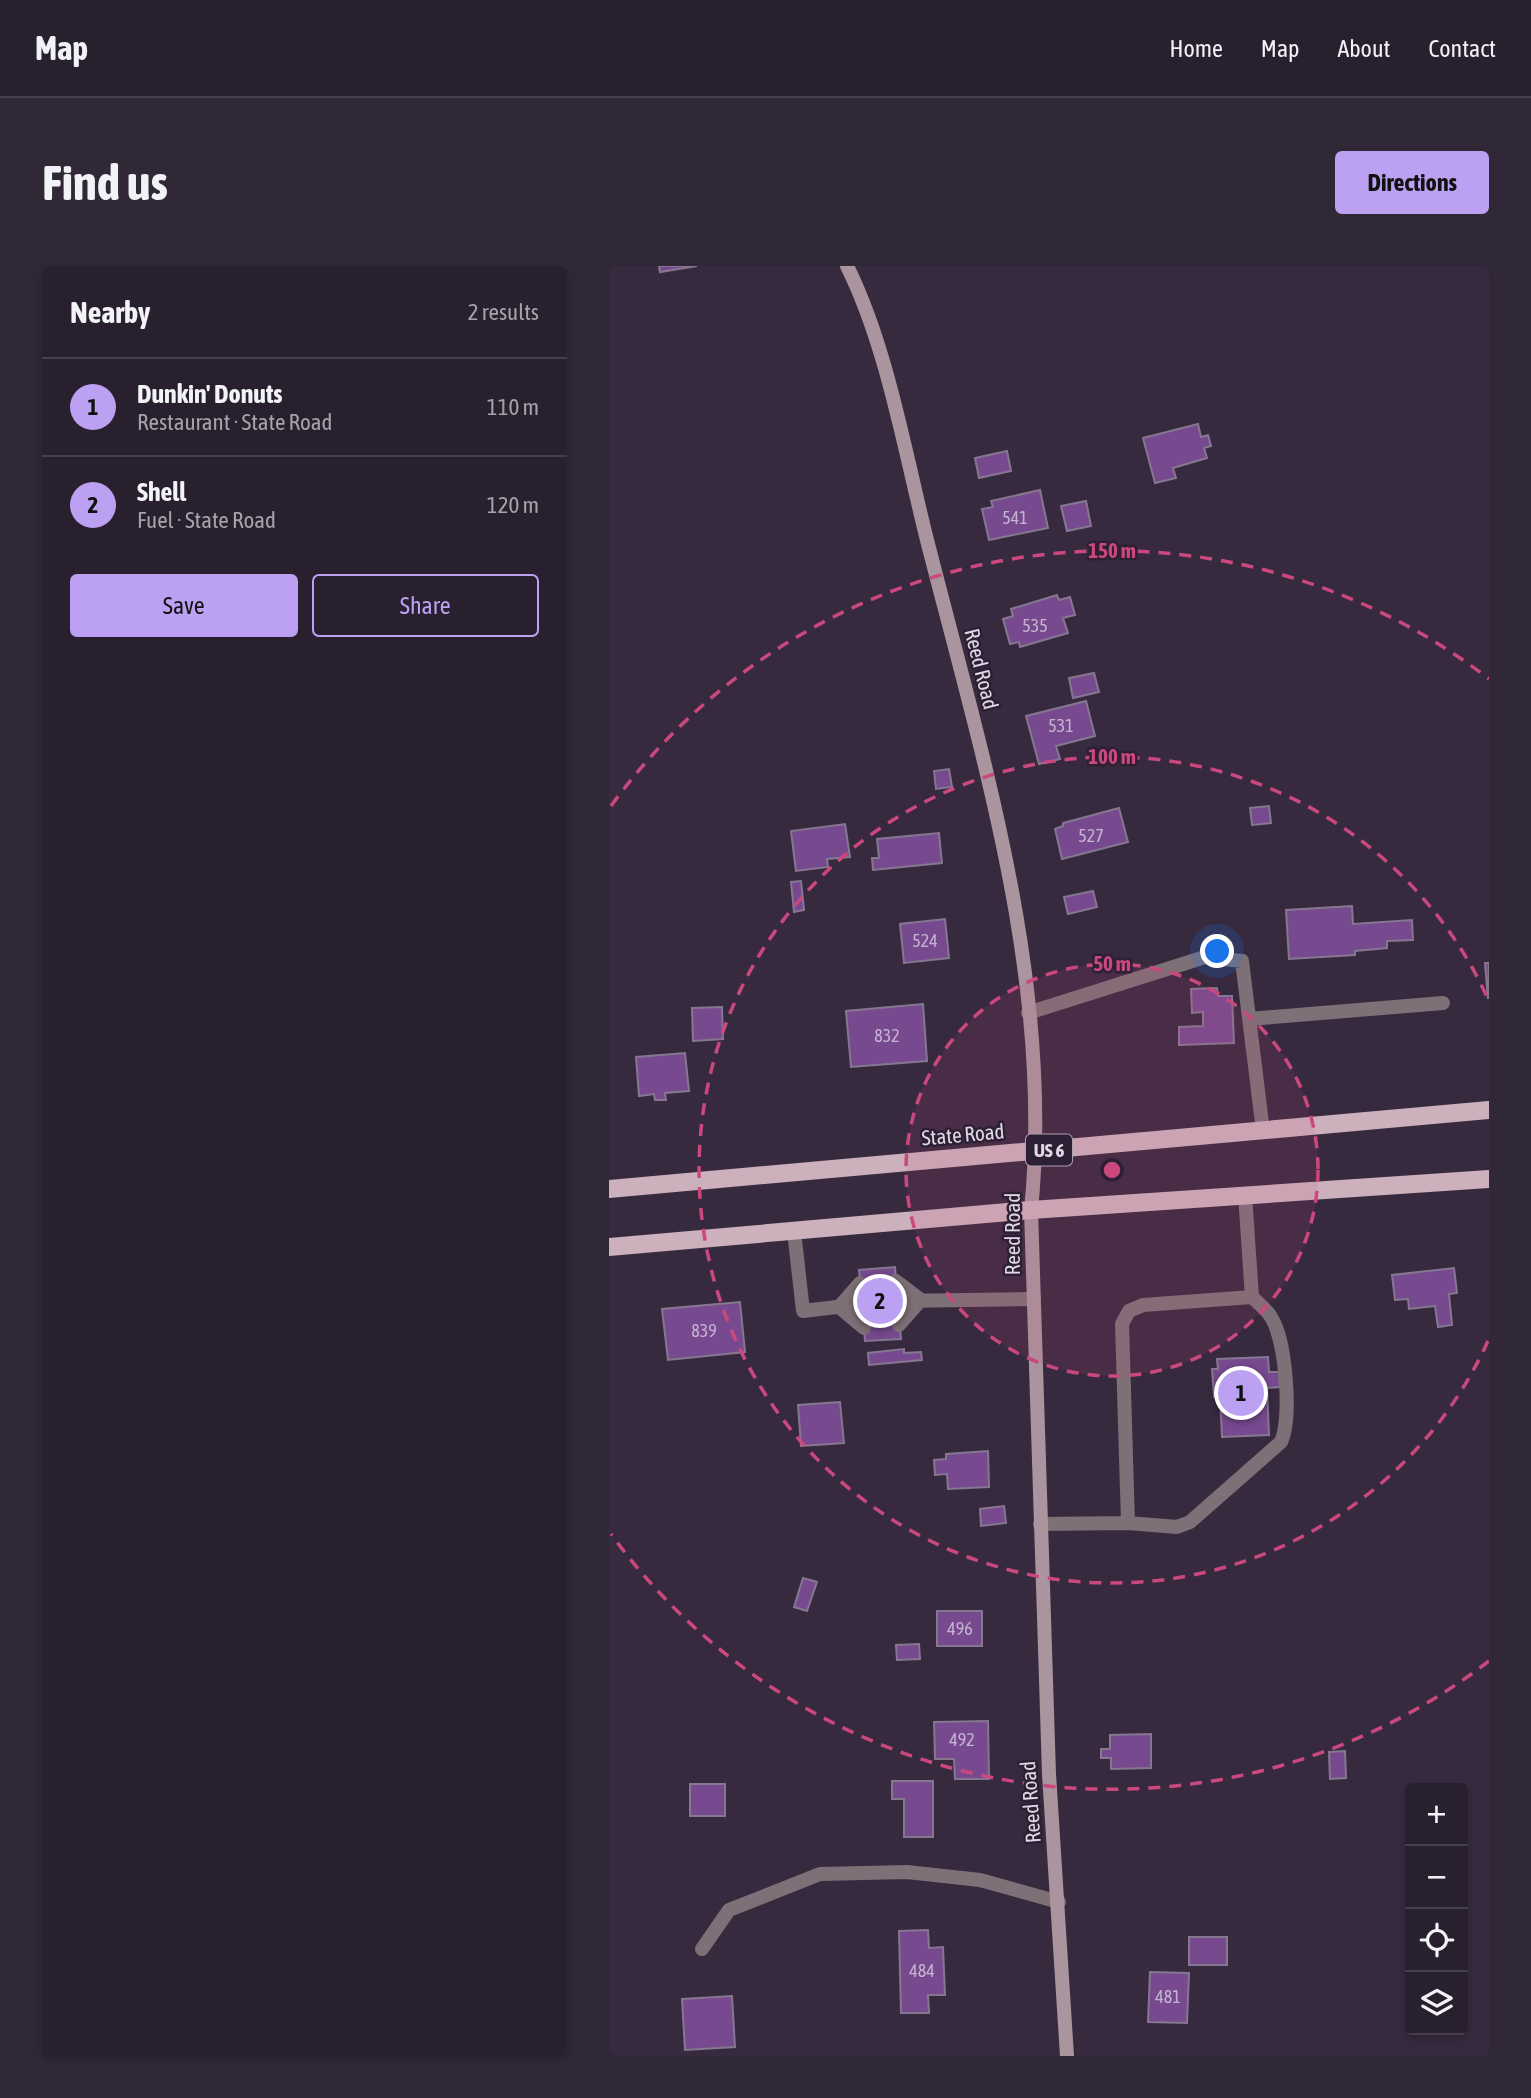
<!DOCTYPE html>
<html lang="en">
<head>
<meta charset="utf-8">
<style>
  body { margin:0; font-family:"Asap Condensed",sans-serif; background:#312837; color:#f1f3f6 }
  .controls { position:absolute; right:21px; bottom:21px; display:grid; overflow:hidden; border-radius:7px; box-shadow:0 4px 10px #0003 }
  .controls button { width:63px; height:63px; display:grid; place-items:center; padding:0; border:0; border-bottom:2px solid #453e4b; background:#29202f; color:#f1f3f6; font:35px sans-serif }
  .you { position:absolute; left:609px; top:686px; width:24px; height:24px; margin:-18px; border:5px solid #fff; border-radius:50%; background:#1a73e8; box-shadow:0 0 0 10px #1a73e833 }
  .badge { display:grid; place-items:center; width:46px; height:46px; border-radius:50%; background:#bca0f2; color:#111; font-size:23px; font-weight:700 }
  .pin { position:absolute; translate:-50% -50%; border:4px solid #fff; box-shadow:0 2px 7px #0006 }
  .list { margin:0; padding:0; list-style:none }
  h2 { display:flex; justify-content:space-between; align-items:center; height:91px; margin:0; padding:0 28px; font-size:30px }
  h2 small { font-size:23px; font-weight:400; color:#a5a3aa }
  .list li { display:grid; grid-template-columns:46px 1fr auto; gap:21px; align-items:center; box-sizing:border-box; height:98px; padding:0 28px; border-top:2px solid #453e4b }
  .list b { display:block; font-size:26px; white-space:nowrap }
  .list p { margin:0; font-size:23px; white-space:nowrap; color:#a5a3aa }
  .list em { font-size:23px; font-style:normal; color:#a5a3aa }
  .actions { display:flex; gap:14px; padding:21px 28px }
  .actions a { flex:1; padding:16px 0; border:2px solid #bca0f2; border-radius:7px; text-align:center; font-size:24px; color:#bca0f2 }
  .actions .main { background:#bca0f2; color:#111 }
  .icon { flex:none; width:38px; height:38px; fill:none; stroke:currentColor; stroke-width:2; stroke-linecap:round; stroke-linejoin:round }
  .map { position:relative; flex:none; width:880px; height:1790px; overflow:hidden; border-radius:7px }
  header { display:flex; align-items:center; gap:42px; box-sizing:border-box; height:98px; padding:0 35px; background:#29202f; border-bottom:2px solid #453e4b }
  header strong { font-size:33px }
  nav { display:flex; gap:38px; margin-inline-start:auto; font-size:24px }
  .intro { display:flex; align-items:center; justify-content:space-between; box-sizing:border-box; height:168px; padding:0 42px }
  h1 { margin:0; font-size:49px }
  .button { padding:18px 32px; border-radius:7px; background:#bca0f2; color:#111; font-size:24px; font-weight:700 }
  main { display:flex; gap:42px; padding:0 42px }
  aside { flex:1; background:#29202f; border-radius:7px; box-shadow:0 4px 10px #0003 }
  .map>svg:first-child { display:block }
</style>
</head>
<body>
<header>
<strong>Map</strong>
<nav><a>Home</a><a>Map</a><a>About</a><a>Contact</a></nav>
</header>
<div class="intro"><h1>Find us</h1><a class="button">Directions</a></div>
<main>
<aside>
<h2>Nearby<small>2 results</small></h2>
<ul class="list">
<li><span class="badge">1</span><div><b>Dunkin' Donuts</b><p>Restaurant · State Road</p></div><em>110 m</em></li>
<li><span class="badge">2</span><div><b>Shell</b><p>Fuel · State Road</p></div><em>120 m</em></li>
</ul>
<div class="actions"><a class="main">Save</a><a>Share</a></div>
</aside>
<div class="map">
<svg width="880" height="1790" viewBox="0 0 880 1790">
  <rect width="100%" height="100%" fill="#372a3f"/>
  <path fill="#774a90" stroke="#867790" stroke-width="2" d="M50 0H88L51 6Z
    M589 158 592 171 599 169 602 180 595 182 598 192 564 202 567 212 546 217 534 172Z
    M398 185 402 205 370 212 366 192Z
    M431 224 439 262 380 274 373 243 384 241 382 235Z
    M477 235 482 260 458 265 452 240Z
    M448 329 450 334 461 331 466 349 454 352 459 367 411 381 410 376 401 378 394 353 404 350 402 343Z
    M485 407 490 426 464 432 460 412Z
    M477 435 486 470 447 480 451 493 430 498 417 450Z
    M340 503 343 521 327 523 325 505Z
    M660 540 662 557 643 559 641 542Z
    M510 542 519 576 453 593 446 563 454 560V557Z
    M236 558 241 591 218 593 219 601 187 605 182 565Z
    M330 567 333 597 264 604 263 592H270L268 573Z
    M192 615 195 644 185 646 182 616Z
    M484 625 488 641 459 648 455 631Z
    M743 640 744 658 803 654 804 674 778 675V682L746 685V689L680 693 677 644Z
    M336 653 340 692 295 697 291 658Z
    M876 697H880L879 733Z
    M608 722 609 730H623L625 777 570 779V761L594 760V746L583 747 582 723Z
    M314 738 318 795 242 801 237 745Z
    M113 741 114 773 84 775 83 742Z
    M76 787 80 825 56 827 57 834H46L45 828 30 830 27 791Z
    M286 1001 292 1073 256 1075 250 1004Z
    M845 1002 848 1027 840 1028 843 1059 829 1061 826 1040 800 1043 799 1033 786 1034 783 1009Z
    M131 1036 136 1086 59 1094 53 1043Z
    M295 1083V1087L312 1086 313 1094 260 1099 259 1087Z
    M659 1091 660 1106H670L671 1121 658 1122 660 1169 613 1171 611 1131H605L603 1103H609L608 1093Z
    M231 1136 235 1177 192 1180 189 1139Z
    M379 1185 380 1221 339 1223 338 1208 326 1209 325 1194 337 1193V1188Z
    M395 1240 397 1257 372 1260 371 1243Z
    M194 1312 208 1316 198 1345 185 1341Z
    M328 1345H373V1380H328Z
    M310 1378 311 1393 288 1394 287 1379Z
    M379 1455 380 1513H346L345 1493H326L325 1456Z
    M542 1468V1502L502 1503V1492H492V1483H501V1469Z
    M736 1485 737 1512 721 1513 720 1486Z
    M283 1515H324V1571H295V1533H283Z
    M81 1518H116V1550H81Z
    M319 1664 320 1682 334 1681 336 1729H319L320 1747H292L290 1665Z
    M580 1671H618V1699H580Z
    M541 1706 580 1707 578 1757 539 1756Z
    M123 1730 126 1781 76 1784 73 1733Z"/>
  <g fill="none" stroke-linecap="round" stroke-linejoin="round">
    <path stroke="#7e7076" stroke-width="14" d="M419 747 596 691 633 695 654 865
      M640 753 834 737
      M185 965 194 1045 253 1038
      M287 1015 312 1034
      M289 1035 425 1033
      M230 1041 255 1062
      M230 1041 251 1017
      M290 1059 312 1034
      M519 1257 568 1261 581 1256 672 1176C683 1152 677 1074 662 1051 658 1044 649 1037 643 1031
      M431 1258 519 1257 513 1058 520 1045 534 1039 643 1031 636 929
      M93 1683 120 1644 211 1608 298 1606 371 1614 450 1636"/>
    <path stroke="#aa949d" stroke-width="14" d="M238 0C278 80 296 187 318 274 373 490 445 719 422 944L440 1508 458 1790"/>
    <path stroke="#ccb0bb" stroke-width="18" d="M0 923 880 844
      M0 981 422 944 880 913"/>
  </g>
  <circle cx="503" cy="904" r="206" fill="#ca487e" fill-opacity=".12"/>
  <g fill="none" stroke="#ca487e" stroke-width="3.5" stroke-dasharray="12 9">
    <circle cx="503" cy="904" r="206"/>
    <path d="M879 1075A413 413 0 1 1 879 733"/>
    <path d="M880 1395A619 619 0 0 1 2 1268M2 540A619 619 0 0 1 880 413"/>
  </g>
  <g text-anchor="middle" stroke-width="5" stroke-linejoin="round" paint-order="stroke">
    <g font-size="18" fill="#c6b4d0">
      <text x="406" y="258">541</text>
      <text x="426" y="366">535</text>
      <text x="452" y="466">531</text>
      <text x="482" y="576">527</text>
      <text x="316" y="681">524</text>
      <text x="278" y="776">832</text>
      <text x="95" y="1071">839</text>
      <text x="351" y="1369">496</text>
      <text x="353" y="1480">492</text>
      <text x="313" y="1711">484</text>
      <text x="559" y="1737">481</text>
    </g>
    <rect fill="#2d2035" stroke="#aba1b1" stroke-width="2" x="417" y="868.5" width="46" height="31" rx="5"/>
    <g font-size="19" font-weight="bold" fill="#e1d8e6">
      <text x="440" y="891">US 6</text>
    </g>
    <g font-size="21" fill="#e1d8e6" stroke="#2d2035">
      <text transform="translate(372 403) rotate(76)" y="7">Reed Road</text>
      <text transform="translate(354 869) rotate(-5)" y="7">State Road</text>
      <text transform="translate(404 968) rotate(-90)" y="7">Reed Road</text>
      <text transform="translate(422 1536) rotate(-94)" y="7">Reed Road</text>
    </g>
  </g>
  <circle cx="503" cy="904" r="10" fill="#ca487e" stroke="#2d2035" stroke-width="3.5"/>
  <g font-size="21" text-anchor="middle" font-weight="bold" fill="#ca487e" stroke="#2d2035" stroke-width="5" stroke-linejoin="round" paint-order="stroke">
    <text x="503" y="292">150 m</text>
    <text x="503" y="498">100 m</text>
    <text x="503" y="705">50 m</text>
  </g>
</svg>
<div class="controls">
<button>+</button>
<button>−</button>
<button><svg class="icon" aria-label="locate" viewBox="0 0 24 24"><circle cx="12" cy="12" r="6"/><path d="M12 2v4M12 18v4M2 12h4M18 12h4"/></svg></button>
<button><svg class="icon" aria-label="layers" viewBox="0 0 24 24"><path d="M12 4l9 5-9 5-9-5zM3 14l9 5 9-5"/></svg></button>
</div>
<div class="you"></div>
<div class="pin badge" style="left:632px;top:1127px">1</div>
<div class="pin badge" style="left:271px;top:1035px">2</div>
</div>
</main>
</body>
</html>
